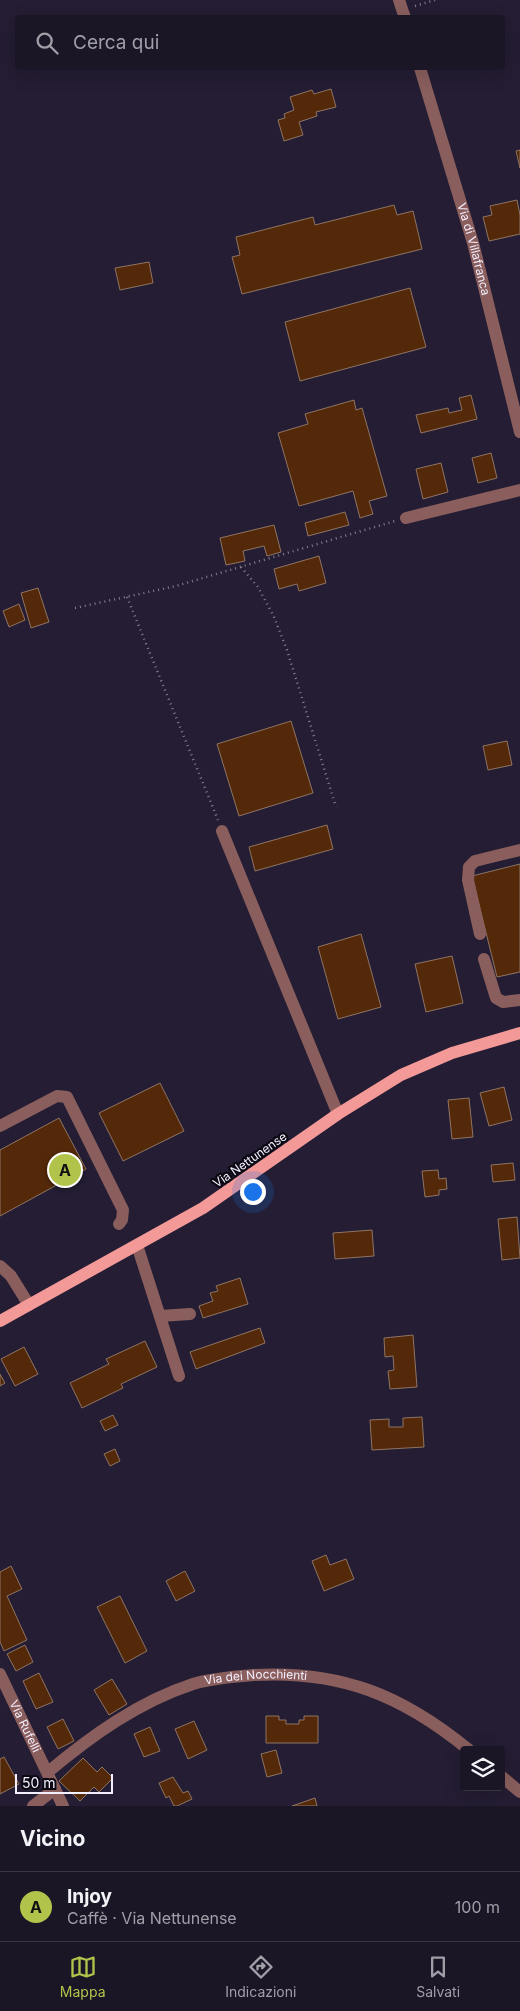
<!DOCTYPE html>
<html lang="it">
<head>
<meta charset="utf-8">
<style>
  body { margin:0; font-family:Inter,sans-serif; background:#241f2e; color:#f1f3f6 }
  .controls { position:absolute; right:15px; bottom:15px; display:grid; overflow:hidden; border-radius:5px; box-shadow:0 5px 20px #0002 }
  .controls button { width:45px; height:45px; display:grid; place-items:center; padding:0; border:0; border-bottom:1px solid #393543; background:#1b1626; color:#f1f3f6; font:25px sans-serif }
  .scale { position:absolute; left:15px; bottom:12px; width:98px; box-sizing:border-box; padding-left:5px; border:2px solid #f3effe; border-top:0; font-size:14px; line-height:18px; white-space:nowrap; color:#f3effe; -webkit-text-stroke:4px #0c0913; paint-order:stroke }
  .you { position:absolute; left:252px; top:1191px; width:18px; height:18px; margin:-12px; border:4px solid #fff; border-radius:50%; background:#1a73e8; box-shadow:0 0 0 8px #1a73e833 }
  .badge { display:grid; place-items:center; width:32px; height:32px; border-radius:50%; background:#b2c34c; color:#111; font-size:16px; font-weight:700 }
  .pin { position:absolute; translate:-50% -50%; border:2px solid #fff; box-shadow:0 1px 5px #0006 }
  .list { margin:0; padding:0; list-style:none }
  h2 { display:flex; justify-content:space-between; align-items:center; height:65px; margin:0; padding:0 20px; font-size:21px }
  h2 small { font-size:16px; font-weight:400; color:#a09fa7 }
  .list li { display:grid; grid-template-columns:32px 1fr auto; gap:15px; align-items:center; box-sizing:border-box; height:70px; padding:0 20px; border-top:1px solid #393543 }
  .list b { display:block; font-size:19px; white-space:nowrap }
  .list p { margin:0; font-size:16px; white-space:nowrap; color:#a09fa7 }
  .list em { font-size:16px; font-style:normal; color:#a09fa7 }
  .icon { flex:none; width:28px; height:28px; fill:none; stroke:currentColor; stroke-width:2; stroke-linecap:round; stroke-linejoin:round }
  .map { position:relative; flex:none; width:520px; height:1806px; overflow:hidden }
  .search { position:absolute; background:#1b1626; box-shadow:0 5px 20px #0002; left:15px; right:15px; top:15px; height:55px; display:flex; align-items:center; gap:12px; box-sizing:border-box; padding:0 18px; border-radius:5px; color:#a09fa7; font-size:19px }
  .sheet { height:135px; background:#1b1626 }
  nav { display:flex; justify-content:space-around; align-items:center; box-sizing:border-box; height:70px; border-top:1px solid #393543; background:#1b1626; font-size:14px; color:#a09fa7 }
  nav a { display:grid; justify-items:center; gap:2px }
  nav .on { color:#b2c34c }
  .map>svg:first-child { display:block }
</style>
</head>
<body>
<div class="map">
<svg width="520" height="1806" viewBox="0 0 520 1806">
  <rect width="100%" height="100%" fill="#241d33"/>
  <path fill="#54290a" stroke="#8f7463" d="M331 89 336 107 316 112 317 116 299 122 303 135 284 141 278 120 285 118 284 114 294 110 290 97 312 90 314 94Z
    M520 150V168L516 151Z
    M517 200 520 215V234L489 241 483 217 492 215 490 206Z
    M394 205 397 215 413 211 422 249 242 294 232 257 240 255 236 237 313 217 315 225Z
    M149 262 153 283 120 290 115 268Z
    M410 288 426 347 300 381 285 322Z
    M471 395 477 419 421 433 416 415 448 408 449 413 462 410 459 398Z
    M354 400 356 410 362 408 387 496 369 501 373 514 360 518 353 491 299 506 278 433 308 424 305 414Z
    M491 453 497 478 478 483 472 458Z
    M441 463 448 492 423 499 416 469Z
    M345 512 349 525 308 536 305 523Z
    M274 525 281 552 267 556 264 546 243 551 245 561 226 565 220 538Z
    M319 556 326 583 299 591 297 584 279 589 274 569Z
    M38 588 49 622 31 628 21 593Z
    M19 604 25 620 9 627 3 611Z
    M291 721 313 793 239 816 217 744Z
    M507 741 512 765 488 770 483 746Z
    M327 825 333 849 255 871 249 847Z
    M520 864V972L497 977 472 876Z
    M361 934 381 1007 338 1019 318 947Z
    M452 956 463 1003 426 1012 415 964Z
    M160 1083 184 1131 123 1161 99 1113Z
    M504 1087 512 1120 489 1126 480 1093Z
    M469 1098 473 1137 452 1139 448 1100Z
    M59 1118 86 1169 0 1216V1150Z
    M513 1163 515 1180 493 1182 491 1165Z
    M438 1170 439 1179 446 1178 447 1189 439 1190V1195L425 1197 422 1171Z
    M517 1217 520 1258 502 1260 498 1219Z
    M372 1230 374 1256 335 1259 333 1233Z
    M240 1278 248 1304 203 1318 199 1306 213 1301 210 1293 218 1291 216 1286Z
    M260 1328 265 1343 196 1369 190 1352Z
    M413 1335 417 1387 390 1389 388 1371 394 1370 393 1356 385 1357 384 1338Z
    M145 1341 157 1367 121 1384 123 1388 82 1408 70 1383 109 1364 106 1359Z
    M24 1347 38 1374 15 1386 1 1359Z
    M0 1374 5 1383 0 1386Z
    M113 1415 118 1425 105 1431 100 1421Z
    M422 1417 424 1447 372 1450 370 1420 389 1419V1427H403V1418Z
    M115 1449 120 1461 110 1466 104 1454Z
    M326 1555 330 1565 346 1559 354 1579 324 1591 312 1561Z
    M11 1566 22 1589 7 1596 27 1640 4 1651 0 1642V1572Z
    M185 1571 195 1591 176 1601 166 1581Z
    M120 1596 147 1651 125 1663 97 1607Z
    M25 1645 33 1662 16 1671 7 1654Z
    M39 1673 53 1702 36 1709 23 1681Z
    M112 1679 127 1704 109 1715 94 1690Z
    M266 1716H279V1720H286V1724H299V1720H304V1716H318V1743H266Z
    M63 1719 74 1741 58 1749 47 1727Z
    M194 1721 207 1750 188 1759 175 1729Z
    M150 1727 160 1751 144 1757 134 1734Z
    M276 1750 282 1773 267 1777 261 1754Z
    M4 1757 19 1784 0 1794V1759Z
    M83 1758 97 1772 102 1767 113 1778 99 1792 94 1787 80 1801 59 1781Z
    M173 1777 183 1793 188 1791 192 1799 177 1806H174L169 1796 166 1798 159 1783Z
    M315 1798 317 1806H292Z"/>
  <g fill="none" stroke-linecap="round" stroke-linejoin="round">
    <path stroke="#858093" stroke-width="2.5" stroke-dasharray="1 4" stroke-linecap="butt" d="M415 6 435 0
      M241 567 258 587 274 617 287 650 336 807
      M127 597 218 820
      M75 608 176 586 395 521"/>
    <g stroke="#895e5d" stroke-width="12">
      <path d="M399 0 405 18"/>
      <path id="s1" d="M420 68 473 243 520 432"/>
      <path d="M406 518 520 490"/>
      <path d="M222 831 338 1114"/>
      <path d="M480 934 468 880 469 867 475 861 520 850"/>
      <path d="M484 959 496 998 503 1002 520 1000"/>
      <path d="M0 1126 57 1096 67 1097 123 1210 122 1220 119 1224"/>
      <path d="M137 1245 179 1376"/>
      <path d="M0 1266 11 1276 29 1305"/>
      <path d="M160 1316 190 1314"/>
      <path id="s2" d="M0 1674 63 1806"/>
      <path id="s3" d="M48 1772C91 1736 138 1702 193 1684 212 1678 233 1677 253 1675 340 1670 402 1695 469 1750"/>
      <path d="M501 1776 520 1792"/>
      <path d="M33 1806 55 1789"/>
    </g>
    <path stroke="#f39998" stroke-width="12" d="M0 1321 203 1208 338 1114 401 1075 452 1053 520 1033"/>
  </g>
  <g text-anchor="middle" stroke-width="4.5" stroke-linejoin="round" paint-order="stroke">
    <g font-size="12" fill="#f3effe" stroke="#0c0913">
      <text dy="4" stroke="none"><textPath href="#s1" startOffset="189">Via di Villafranca</textPath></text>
      <text transform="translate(250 1160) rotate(-35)" y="4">Via Nettunense</text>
      <text dy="4" stroke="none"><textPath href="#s3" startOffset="234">Via dei Nocchienti</textPath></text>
      <text dy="4" stroke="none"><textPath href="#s2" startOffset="58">Via Rufelli</textPath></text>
    </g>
  </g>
</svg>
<div class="controls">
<button><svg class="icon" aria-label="layers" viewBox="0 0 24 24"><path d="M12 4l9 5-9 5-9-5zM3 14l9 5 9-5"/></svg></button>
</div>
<div class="scale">50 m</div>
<div class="you"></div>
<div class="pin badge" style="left:65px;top:1170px">A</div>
<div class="search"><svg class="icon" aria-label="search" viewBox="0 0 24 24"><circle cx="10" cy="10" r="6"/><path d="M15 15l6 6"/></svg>Cerca qui</div>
</div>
<section class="sheet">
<h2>Vicino<small></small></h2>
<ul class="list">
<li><span class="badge">A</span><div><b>Injoy</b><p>Caffè · Via Nettunense</p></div><em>100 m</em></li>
</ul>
</section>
<nav>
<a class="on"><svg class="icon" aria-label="map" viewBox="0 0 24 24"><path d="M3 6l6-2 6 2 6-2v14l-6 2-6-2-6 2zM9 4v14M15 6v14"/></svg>Mappa</a>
<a><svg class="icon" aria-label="directions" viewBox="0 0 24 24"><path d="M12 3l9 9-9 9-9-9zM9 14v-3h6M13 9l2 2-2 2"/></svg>Indicazioni</a>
<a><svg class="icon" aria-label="saved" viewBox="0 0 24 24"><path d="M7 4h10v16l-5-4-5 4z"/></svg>Salvati</a>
</nav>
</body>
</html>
